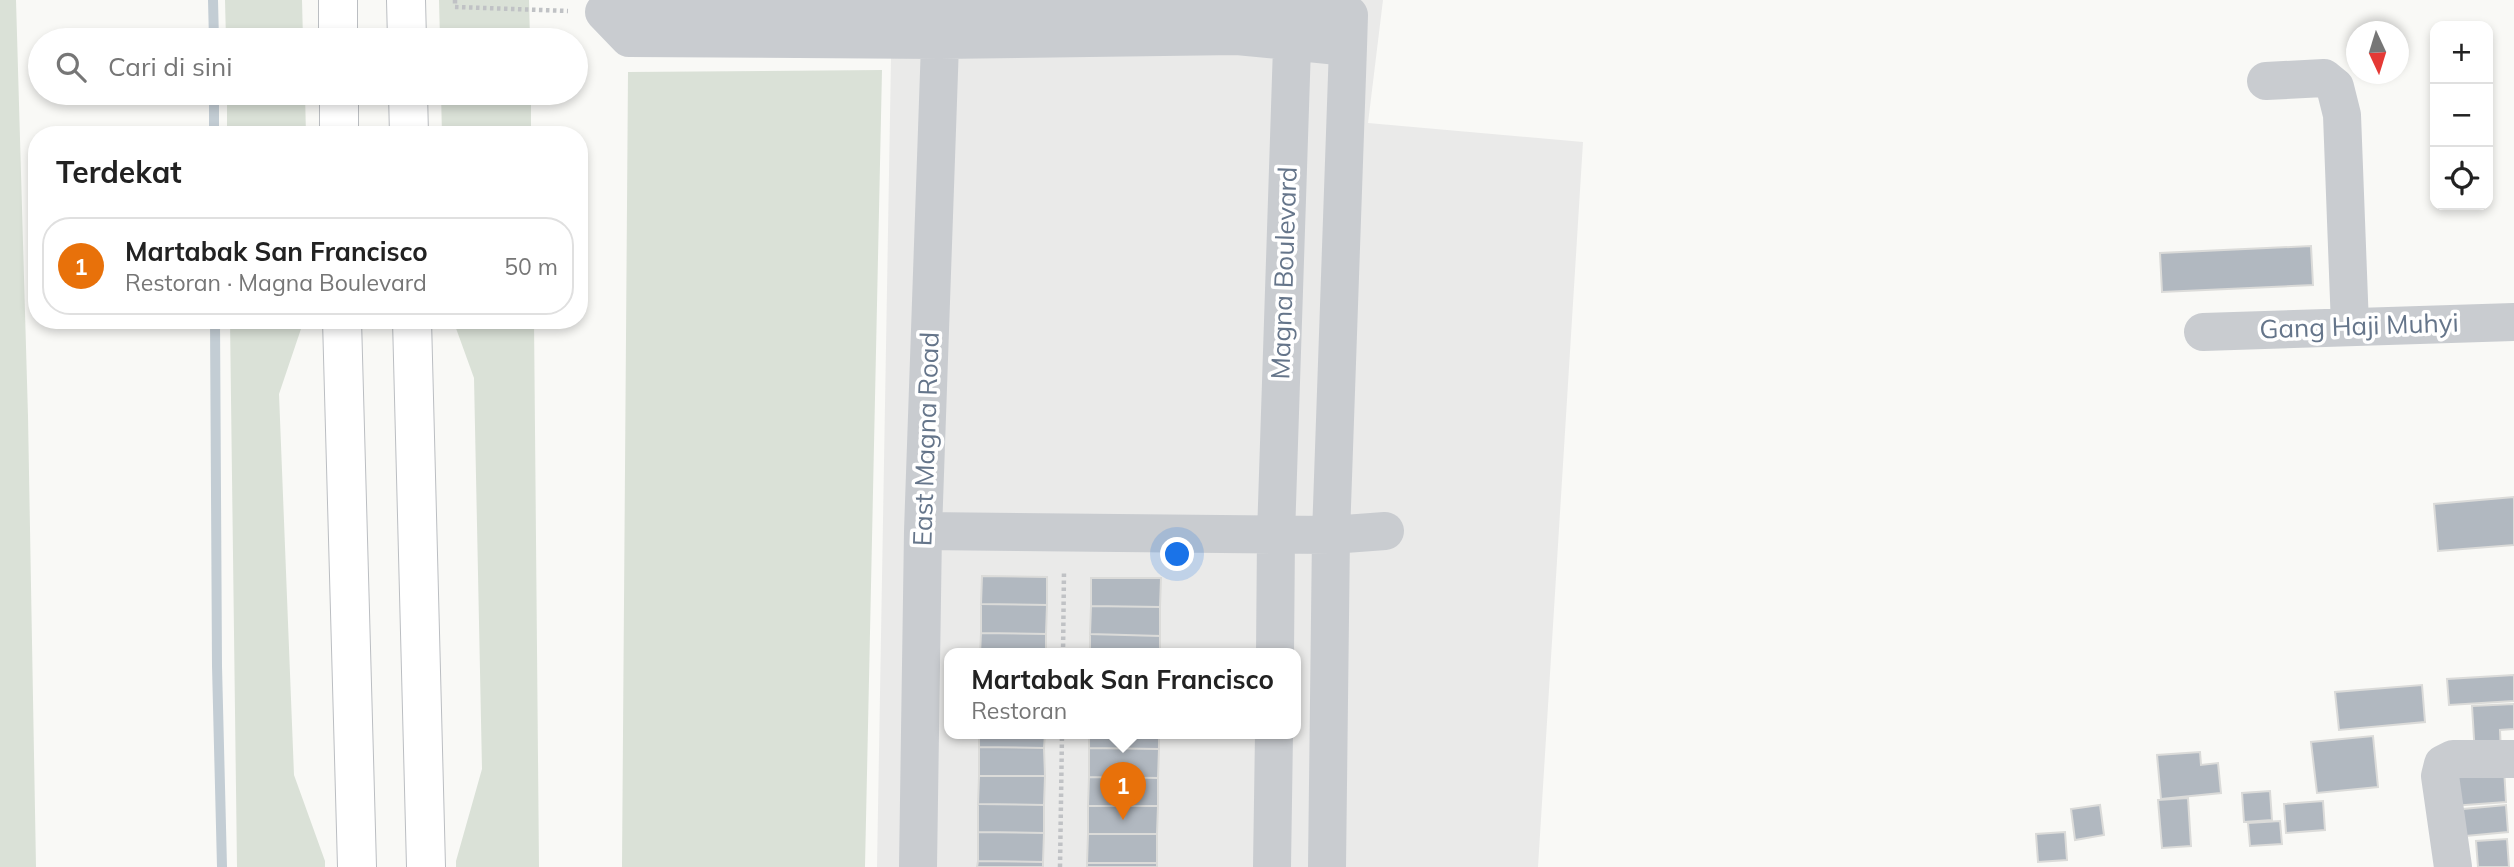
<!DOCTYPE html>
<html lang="id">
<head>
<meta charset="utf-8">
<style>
  body { margin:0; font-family:Mulish,sans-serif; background:#f2f2f2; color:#222 }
  .controls { position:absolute; right:21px; top:21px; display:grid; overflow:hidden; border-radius:14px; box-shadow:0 4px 10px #0003 }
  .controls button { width:63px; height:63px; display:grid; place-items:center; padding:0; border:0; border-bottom:2px solid #e0e0e0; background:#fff; color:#222; font:35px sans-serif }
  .compass { position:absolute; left:2346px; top:21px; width:63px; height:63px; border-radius:50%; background:#fff; box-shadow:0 4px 10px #0003; rotate:176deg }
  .you { position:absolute; left:1178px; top:555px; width:24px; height:24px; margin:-18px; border:5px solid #fff; border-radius:50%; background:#1a73e8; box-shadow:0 0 0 10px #1a73e833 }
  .badge { display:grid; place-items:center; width:46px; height:46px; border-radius:50%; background:#111827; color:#fff; font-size:23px; font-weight:700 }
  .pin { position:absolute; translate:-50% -58px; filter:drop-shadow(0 2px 4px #0008) }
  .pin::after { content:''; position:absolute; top:37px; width:24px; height:21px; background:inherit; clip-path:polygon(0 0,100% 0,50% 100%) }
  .popup { position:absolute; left:944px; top:648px; width:357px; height:91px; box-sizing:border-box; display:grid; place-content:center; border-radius:14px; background:#fff; filter:drop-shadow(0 2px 5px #0005); font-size:23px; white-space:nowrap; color:#767676 }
  .popup b { font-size:26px; color:#222 }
  .popup::after { content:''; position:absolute; left:50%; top:100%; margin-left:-14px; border:14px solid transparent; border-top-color:#fff }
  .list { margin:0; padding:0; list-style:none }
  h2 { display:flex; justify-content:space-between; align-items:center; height:91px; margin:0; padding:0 28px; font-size:30px }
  h2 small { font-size:23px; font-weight:400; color:#767676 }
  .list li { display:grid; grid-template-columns:46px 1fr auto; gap:21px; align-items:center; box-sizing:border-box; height:98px; margin:0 14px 14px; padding:0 14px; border:2px solid #e0e0e0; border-radius:28px }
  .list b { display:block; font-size:26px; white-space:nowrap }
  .list p { margin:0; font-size:23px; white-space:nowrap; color:#767676 }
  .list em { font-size:23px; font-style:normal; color:#767676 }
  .icon { flex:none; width:38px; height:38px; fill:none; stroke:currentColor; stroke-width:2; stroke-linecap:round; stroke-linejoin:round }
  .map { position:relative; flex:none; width:2514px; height:867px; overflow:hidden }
  .search { position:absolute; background:#fff; box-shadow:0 4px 10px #0003; left:28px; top:28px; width:560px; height:77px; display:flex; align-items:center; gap:18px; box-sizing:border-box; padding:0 24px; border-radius:38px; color:#767676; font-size:26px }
  .panel { position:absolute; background:#fff; box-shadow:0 4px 10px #0003; left:28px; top:126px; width:560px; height:203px; border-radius:28px }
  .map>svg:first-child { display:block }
</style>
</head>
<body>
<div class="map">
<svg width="2514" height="867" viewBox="0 0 2514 867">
  <rect width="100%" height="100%" fill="#f9f9f6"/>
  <path fill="#eaeae9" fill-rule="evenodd" d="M892 0H1383L1368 123 1583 142 1538 867H877ZM950 654H1296V734H950Z"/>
  <path fill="#dae1d7" d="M0 0H16L28 416 36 867H0Z
    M225 0H302L303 40H226Z
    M439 0H529L530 40H440Z
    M882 70 865 867H622L628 72Z
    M227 93H305L306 135H227Z
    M441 93H531V135H442Z
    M230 320H304L279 394 294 775 325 861V867H237Z
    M453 320H534L539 867H456V861L482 769 474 378Z"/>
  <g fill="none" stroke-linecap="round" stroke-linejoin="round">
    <path stroke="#c3cdd4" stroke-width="10" d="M213 0 214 40
      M214 93V135
      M215 320 217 666 222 867"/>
  </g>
  <path fill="#b1b8c0" stroke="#dbdbd9" stroke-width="2" d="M2311 246 2313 285 2162 292 2160 253Z
    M2514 497V545L2438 551 2434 504Z
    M982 576 1047 577V605L981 604Z
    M1091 578H1161L1160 607 1091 606Z
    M981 604 1047 605 1046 634 981 633Z
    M1091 606 1160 607V636L1090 634Z
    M981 633 1046 634V654H980Z
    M1090 634 1160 636V654H1090Z
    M2514 675V701L2449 705 2447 679Z
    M2422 685 2425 722 2339 730 2335 692Z
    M2514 704V729L2500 730 2501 753 2475 755 2472 706Z
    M979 734H1045L1044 748 979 747Z
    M1089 734H1159V749L1089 748Z
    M2373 736 2378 787 2317 793 2311 742Z
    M979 747 1044 748 1045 776H979Z
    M1089 748 1159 749 1158 778 1089 777Z
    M2200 752 2201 765 2218 763 2221 793 2161 799 2157 755Z
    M2504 768 2506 802 2452 806 2449 772Z
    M979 776H1045L1044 805 978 804Z
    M1089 777 1158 778V806H1088Z
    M2270 791 2272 820 2244 822 2242 793Z
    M2188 798 2191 846 2162 848 2158 800Z
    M2323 801 2325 830 2286 833 2284 804Z
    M978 804 1044 805V833L978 832Z
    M2100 805 2104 835 2075 840 2071 809Z
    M2506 805 2508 832 2455 837 2452 810Z
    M1088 806H1158L1157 834H1088Z
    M2280 821 2282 844 2250 846 2248 823Z
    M978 832 1044 833 1043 862 978 861Z
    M2065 832 2067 860 2038 862 2036 834Z
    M1088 834H1157V863H1087Z
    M2507 839 2509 867H2478L2476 841Z
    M978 861 1043 862V867H977Z
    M1087 863H1157V867H1087Z"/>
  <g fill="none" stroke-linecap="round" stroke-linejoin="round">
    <g stroke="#bbbec2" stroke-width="40">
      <path id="highway" d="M338 0V40
        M406 0 407 40
        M339 93V135
        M408 93 409 135
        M342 320 357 867
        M412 320 426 867"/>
    </g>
    <path stroke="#c0c2c5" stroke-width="4.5" stroke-dasharray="3.5 3.5" stroke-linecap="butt" d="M455 0V7L568 11
      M1063 654 1064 571
      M1060 867 1062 734"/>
    <path stroke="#c9ccd0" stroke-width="38" d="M2266 81 2324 78 2335 87 2342 115 2350 326
      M2203 332 2514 322
      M923 531 1331 535 1385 531
      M1275 654 1276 535 1293 16
      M918 867 923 531 941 15
      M1272 867 1274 734
      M1327 867 1331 535 1348 47 1349 15 1238 8 604 12 629 38 940 40 1237 36 1348 47
      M2453 867 2440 776 2443 764 2453 759H2514"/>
    <use href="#highway" stroke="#fff" stroke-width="38"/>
  </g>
  <g text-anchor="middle" stroke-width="7" stroke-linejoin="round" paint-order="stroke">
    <g font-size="26" fill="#65758a" stroke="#fff">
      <text transform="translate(1284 273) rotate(-88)" y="9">Magna Boulevard</text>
      <text transform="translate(2359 326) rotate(-2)" y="9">Gang Haji Muhyi</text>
      <text transform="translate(926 439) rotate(-88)" y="9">East Magna Road</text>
    </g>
  </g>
</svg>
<div class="controls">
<button>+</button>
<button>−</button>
<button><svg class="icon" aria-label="locate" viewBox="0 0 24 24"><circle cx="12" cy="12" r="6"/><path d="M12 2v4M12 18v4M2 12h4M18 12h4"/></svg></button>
</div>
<svg class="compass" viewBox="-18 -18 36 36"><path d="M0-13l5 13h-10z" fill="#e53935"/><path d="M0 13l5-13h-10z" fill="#767676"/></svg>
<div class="you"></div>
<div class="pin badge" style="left:1123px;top:820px;background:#e8710a">1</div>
<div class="popup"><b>Martabak San Francisco</b>Restoran</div>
<div class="search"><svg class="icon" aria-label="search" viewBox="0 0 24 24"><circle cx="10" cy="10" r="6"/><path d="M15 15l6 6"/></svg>Cari di sini</div>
<section class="panel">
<h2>Terdekat<small></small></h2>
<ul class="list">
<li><span class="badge" style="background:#e8710a">1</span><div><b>Martabak San Francisco</b><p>Restoran · Magna Boulevard</p></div><em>50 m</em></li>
</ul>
</section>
</div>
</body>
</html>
